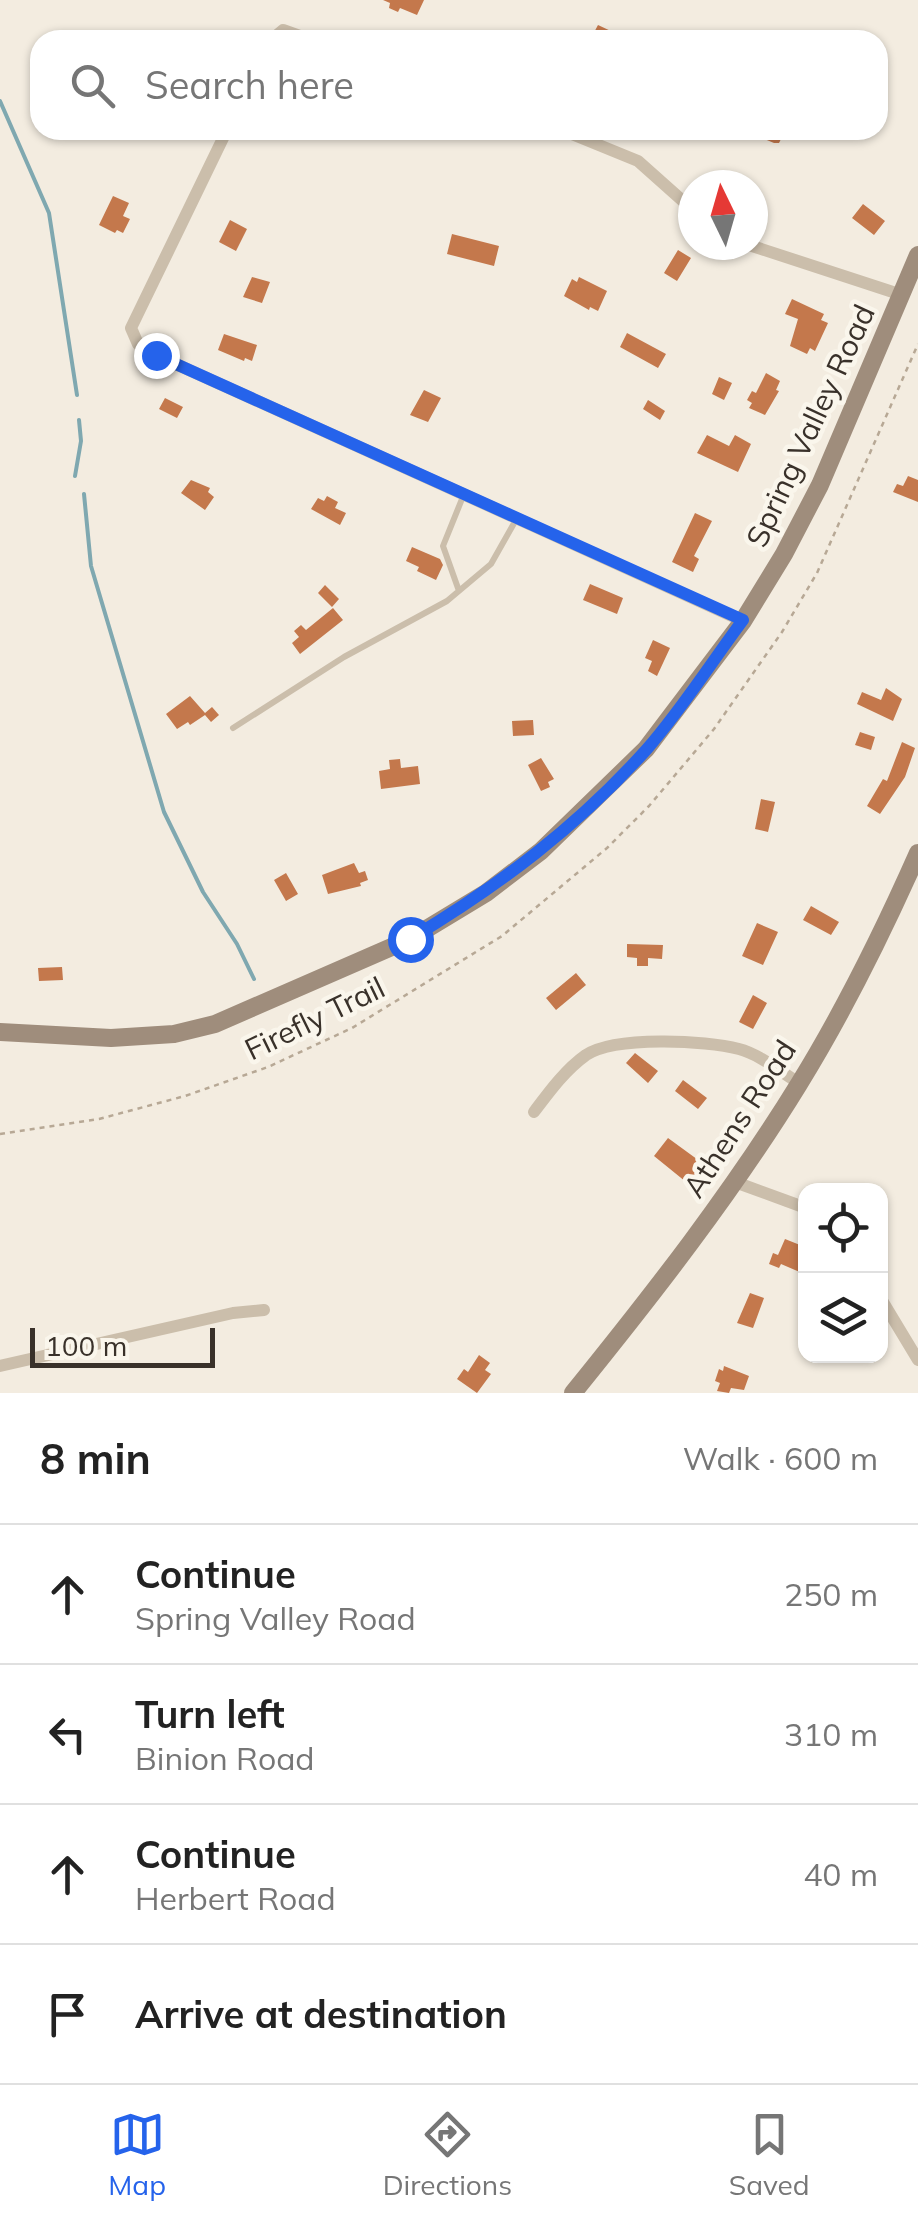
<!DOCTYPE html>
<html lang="en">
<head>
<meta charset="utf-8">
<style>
  body { margin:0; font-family:Mulish,sans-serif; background:#f6f6f6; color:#222 }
  .controls { position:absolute; right:30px; bottom:30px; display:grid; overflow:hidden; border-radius:20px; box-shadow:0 2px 8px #0004 }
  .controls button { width:90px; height:90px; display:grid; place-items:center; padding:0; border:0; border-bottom:2px solid #e0e0e0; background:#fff; color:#222; font:50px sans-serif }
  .compass { position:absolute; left:678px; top:170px; width:90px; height:90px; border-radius:50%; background:#fff; box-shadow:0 2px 8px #0004; rotate:355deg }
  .scale { position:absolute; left:30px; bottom:25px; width:185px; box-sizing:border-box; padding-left:10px; border:5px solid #39312a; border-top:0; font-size:28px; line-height:35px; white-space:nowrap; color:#39312a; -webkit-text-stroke:8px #faf6ec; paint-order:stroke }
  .stop { position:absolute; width:30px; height:30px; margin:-22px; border:8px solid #2563eb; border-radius:50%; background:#fff }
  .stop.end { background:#2563eb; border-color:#fff; box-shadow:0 2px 10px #0008 }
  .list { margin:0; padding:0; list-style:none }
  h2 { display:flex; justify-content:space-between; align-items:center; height:130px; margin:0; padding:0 40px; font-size:42px }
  h2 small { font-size:32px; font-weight:400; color:#767676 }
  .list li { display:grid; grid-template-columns:65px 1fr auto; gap:30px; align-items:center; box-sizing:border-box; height:140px; padding:0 40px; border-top:2px solid #e0e0e0 }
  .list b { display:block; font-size:38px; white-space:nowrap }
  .list p { margin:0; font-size:32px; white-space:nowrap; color:#767676 }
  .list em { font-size:32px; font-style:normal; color:#767676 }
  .icon { flex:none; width:55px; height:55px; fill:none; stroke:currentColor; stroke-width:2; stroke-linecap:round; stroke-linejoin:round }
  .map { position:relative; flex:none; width:918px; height:1393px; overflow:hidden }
  .search { position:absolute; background:#fff; box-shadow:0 2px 8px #0004; left:30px; right:30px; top:30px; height:110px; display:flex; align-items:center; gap:25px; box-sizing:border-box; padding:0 35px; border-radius:30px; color:#767676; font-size:38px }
  .sheet { height:690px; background:#fff }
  nav { display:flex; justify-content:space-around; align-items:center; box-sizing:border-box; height:140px; border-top:2px solid #e0e0e0; background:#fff; font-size:28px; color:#767676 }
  nav a { display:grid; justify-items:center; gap:5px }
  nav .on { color:#2563eb }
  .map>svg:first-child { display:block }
</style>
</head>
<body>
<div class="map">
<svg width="918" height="1393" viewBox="0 0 918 1393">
  <rect width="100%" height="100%" fill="#f3ece0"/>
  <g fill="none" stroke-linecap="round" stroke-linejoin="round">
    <path stroke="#7fa8b0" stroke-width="4" d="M0 101 49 213 77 395
      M75 476 81 441 79 420
      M84 494 91 566 164 812 203 892 237 944 254 979"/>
  </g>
  <path fill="#c4784c" d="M383 0H424L417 15 400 8 398 12 389 8 390 3Z
    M598 25 630 40H590Z
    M743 130H777L784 133 779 143H774Z
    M113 196 129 203 123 216 130 219 123 233 117 230 115 233 99 225Z
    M863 204 885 221 874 235 852 218Z
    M230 220 247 229 236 251 219 242Z
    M452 234 499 246 494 266 447 254Z
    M678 250 691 258 677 281 664 273Z
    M252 277 270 282 262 303 243 297Z
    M579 277 607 291 598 311 590 307 589 310 564 296 572 279 577 282Z
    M792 299 824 314 821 320 828 323 815 351 810 348 807 354 790 346 798 319 785 314Z
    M627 333 666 354 658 368 620 347Z
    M224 334 257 345 252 361 245 358 244 361 218 350Z
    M766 373 780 381 776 390 779 391 765 415 749 408 752 403 747 400 752 391 756 393Z
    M719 377 732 383 724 400 712 394Z
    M424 390 441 398 428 422 410 415Z
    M165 398 183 407 177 418 159 409Z
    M648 400 665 411 660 420 643 409Z
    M707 435 729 446 735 435 751 444 738 472 697 453Z
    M908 476 918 480V502L893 492 897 484 903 486Z
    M191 480 210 488 208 492 214 497 205 510 181 493Z
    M327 496 338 502 335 508 346 513 340 525 311 509 318 498 324 501Z
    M695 513 712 521 694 556 699 559 693 572 672 562Z
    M412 547 440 559 443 565 436 580 417 571 419 567 406 561Z
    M590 584 623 598 617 614 583 600Z
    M325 585 339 599 332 607 318 593Z
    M333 608 343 620 300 654 292 643 299 637 294 631 301 625 306 630Z
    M653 640 670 648 657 676 648 671 652 661 645 658Z
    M886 688 902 699 893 721 857 704 862 692 881 700Z
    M190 696 205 713 212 707 219 715 211 722 205 715 190 725 188 722 177 729 166 714Z
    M533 720 534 735 513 736 512 721Z
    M860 732 875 737 871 750 855 745Z
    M902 742 915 748 905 777 880 814 867 806 883 779 887 781Z
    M541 758 554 779 548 782 550 787 541 791 528 765Z
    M400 759 401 768 418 766 420 784 381 789 379 771 390 769 389 760Z
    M761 799 775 802 768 832 755 829Z
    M354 863 359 873 365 871 368 880 360 883 361 886 328 894 322 875Z
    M286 873 298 894 286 901 274 880Z
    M811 906 839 922 831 935 803 920Z
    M757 923 778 932 763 965 742 956Z
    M627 944 663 945 662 959 648 958V966H637V958L627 957Z
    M62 967 63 980 39 981 38 968Z
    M576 973 586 985 556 1010 546 998Z
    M753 995 767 1003 753 1029 739 1022Z
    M635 1053 658 1071 648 1083 626 1063Z
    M683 1080 707 1098 698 1109 675 1091Z
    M668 1138 705 1165 691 1186 654 1156Z
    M785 1239 805 1247 802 1255 806 1257 802 1273 781 1264 779 1268 769 1264 773 1253 778 1255Z
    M750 1293 764 1298 753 1328 737 1323Z
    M479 1355 490 1363 485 1370 491 1374 477 1393 457 1379 464 1369 468 1372Z
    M724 1366 749 1376 744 1390 731 1388 729 1393 717 1391 720 1383 715 1381 719 1369 723 1371Z"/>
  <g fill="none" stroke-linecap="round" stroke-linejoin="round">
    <path stroke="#b7a895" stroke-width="2.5" stroke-dasharray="5 5" stroke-linecap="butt" d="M0 1134 99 1119 185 1096 268 1067 352 1028 502 936 607 848 649 806 714 729 782 632 817 573 918 344"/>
    <path stroke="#cbbeab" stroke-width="6" d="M459 591 443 546 464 494
      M233 728 344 657 447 601 491 564 517 518"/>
    <path stroke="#cbbeab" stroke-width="12" d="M271 40 283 30 311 40
      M227 130 131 328 138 344 156 355 743 621
      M562 130 638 161 693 210
      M749 245 902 295
      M534 1112C549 1092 565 1070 586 1055 615 1036 705 1040 739 1049 759 1054 781 1072 799 1083
      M735 1182 806 1208
      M880 1297 918 1360
      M0 1366 233 1313 264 1310"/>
    <path stroke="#9f8d7c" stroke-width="18" d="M0 1032 111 1038 174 1034 215 1024 410 939 486 893 541 851 646 749 743 621 784 554 820 485 918 255
      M573 1393C653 1294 732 1193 799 1084 844 1011 883 932 918 853"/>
  </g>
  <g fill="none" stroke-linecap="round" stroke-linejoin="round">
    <path stroke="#2563eb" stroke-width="12" d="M156 355 743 620C711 663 682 709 647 749 577 827 500 885 410 939"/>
  </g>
  <g text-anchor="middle" stroke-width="9" stroke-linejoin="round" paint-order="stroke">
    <g font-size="30" fill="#39312a" stroke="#faf6ec">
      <text transform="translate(811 426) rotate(-65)" y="10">Spring Valley Road</text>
      <text transform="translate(315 1019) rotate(-26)" y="10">Firefly Trail</text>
      <text transform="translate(740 1119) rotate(-57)" y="10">Athens Road</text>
    </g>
  </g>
</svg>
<div class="controls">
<button><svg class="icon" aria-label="locate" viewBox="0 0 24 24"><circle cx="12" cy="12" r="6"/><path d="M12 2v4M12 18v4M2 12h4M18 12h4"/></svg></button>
<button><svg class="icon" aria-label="layers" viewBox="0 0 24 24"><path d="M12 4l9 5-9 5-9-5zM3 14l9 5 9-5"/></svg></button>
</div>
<svg class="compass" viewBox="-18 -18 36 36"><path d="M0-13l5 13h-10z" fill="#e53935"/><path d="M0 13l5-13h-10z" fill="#767676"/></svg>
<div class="scale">100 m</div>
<div class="stop" style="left:410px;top:939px"></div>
<div class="stop end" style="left:156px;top:355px"></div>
<div class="search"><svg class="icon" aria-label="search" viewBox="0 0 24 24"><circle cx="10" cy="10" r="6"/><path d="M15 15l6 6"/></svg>Search here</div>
</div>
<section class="sheet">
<h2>8 min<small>Walk · 600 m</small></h2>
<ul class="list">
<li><svg class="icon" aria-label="ahead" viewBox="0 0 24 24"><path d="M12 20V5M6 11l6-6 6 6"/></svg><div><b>Continue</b><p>Spring Valley Road</p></div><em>250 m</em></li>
<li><svg class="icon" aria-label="left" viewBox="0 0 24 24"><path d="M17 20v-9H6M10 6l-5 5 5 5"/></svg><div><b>Turn left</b><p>Binion Road</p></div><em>310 m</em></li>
<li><svg class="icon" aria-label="ahead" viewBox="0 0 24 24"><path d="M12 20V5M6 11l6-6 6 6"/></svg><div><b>Continue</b><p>Herbert Road</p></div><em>40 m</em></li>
<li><svg class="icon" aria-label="arrive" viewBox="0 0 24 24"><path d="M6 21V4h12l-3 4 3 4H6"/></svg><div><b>Arrive at destination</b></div></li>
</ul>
</section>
<nav>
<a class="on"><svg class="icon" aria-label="map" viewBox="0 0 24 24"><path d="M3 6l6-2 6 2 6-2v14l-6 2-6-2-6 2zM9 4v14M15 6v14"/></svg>Map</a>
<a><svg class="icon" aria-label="directions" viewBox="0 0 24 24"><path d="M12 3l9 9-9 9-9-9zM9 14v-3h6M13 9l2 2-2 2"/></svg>Directions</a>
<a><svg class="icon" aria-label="saved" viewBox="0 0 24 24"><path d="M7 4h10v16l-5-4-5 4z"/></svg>Saved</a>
</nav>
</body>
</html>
